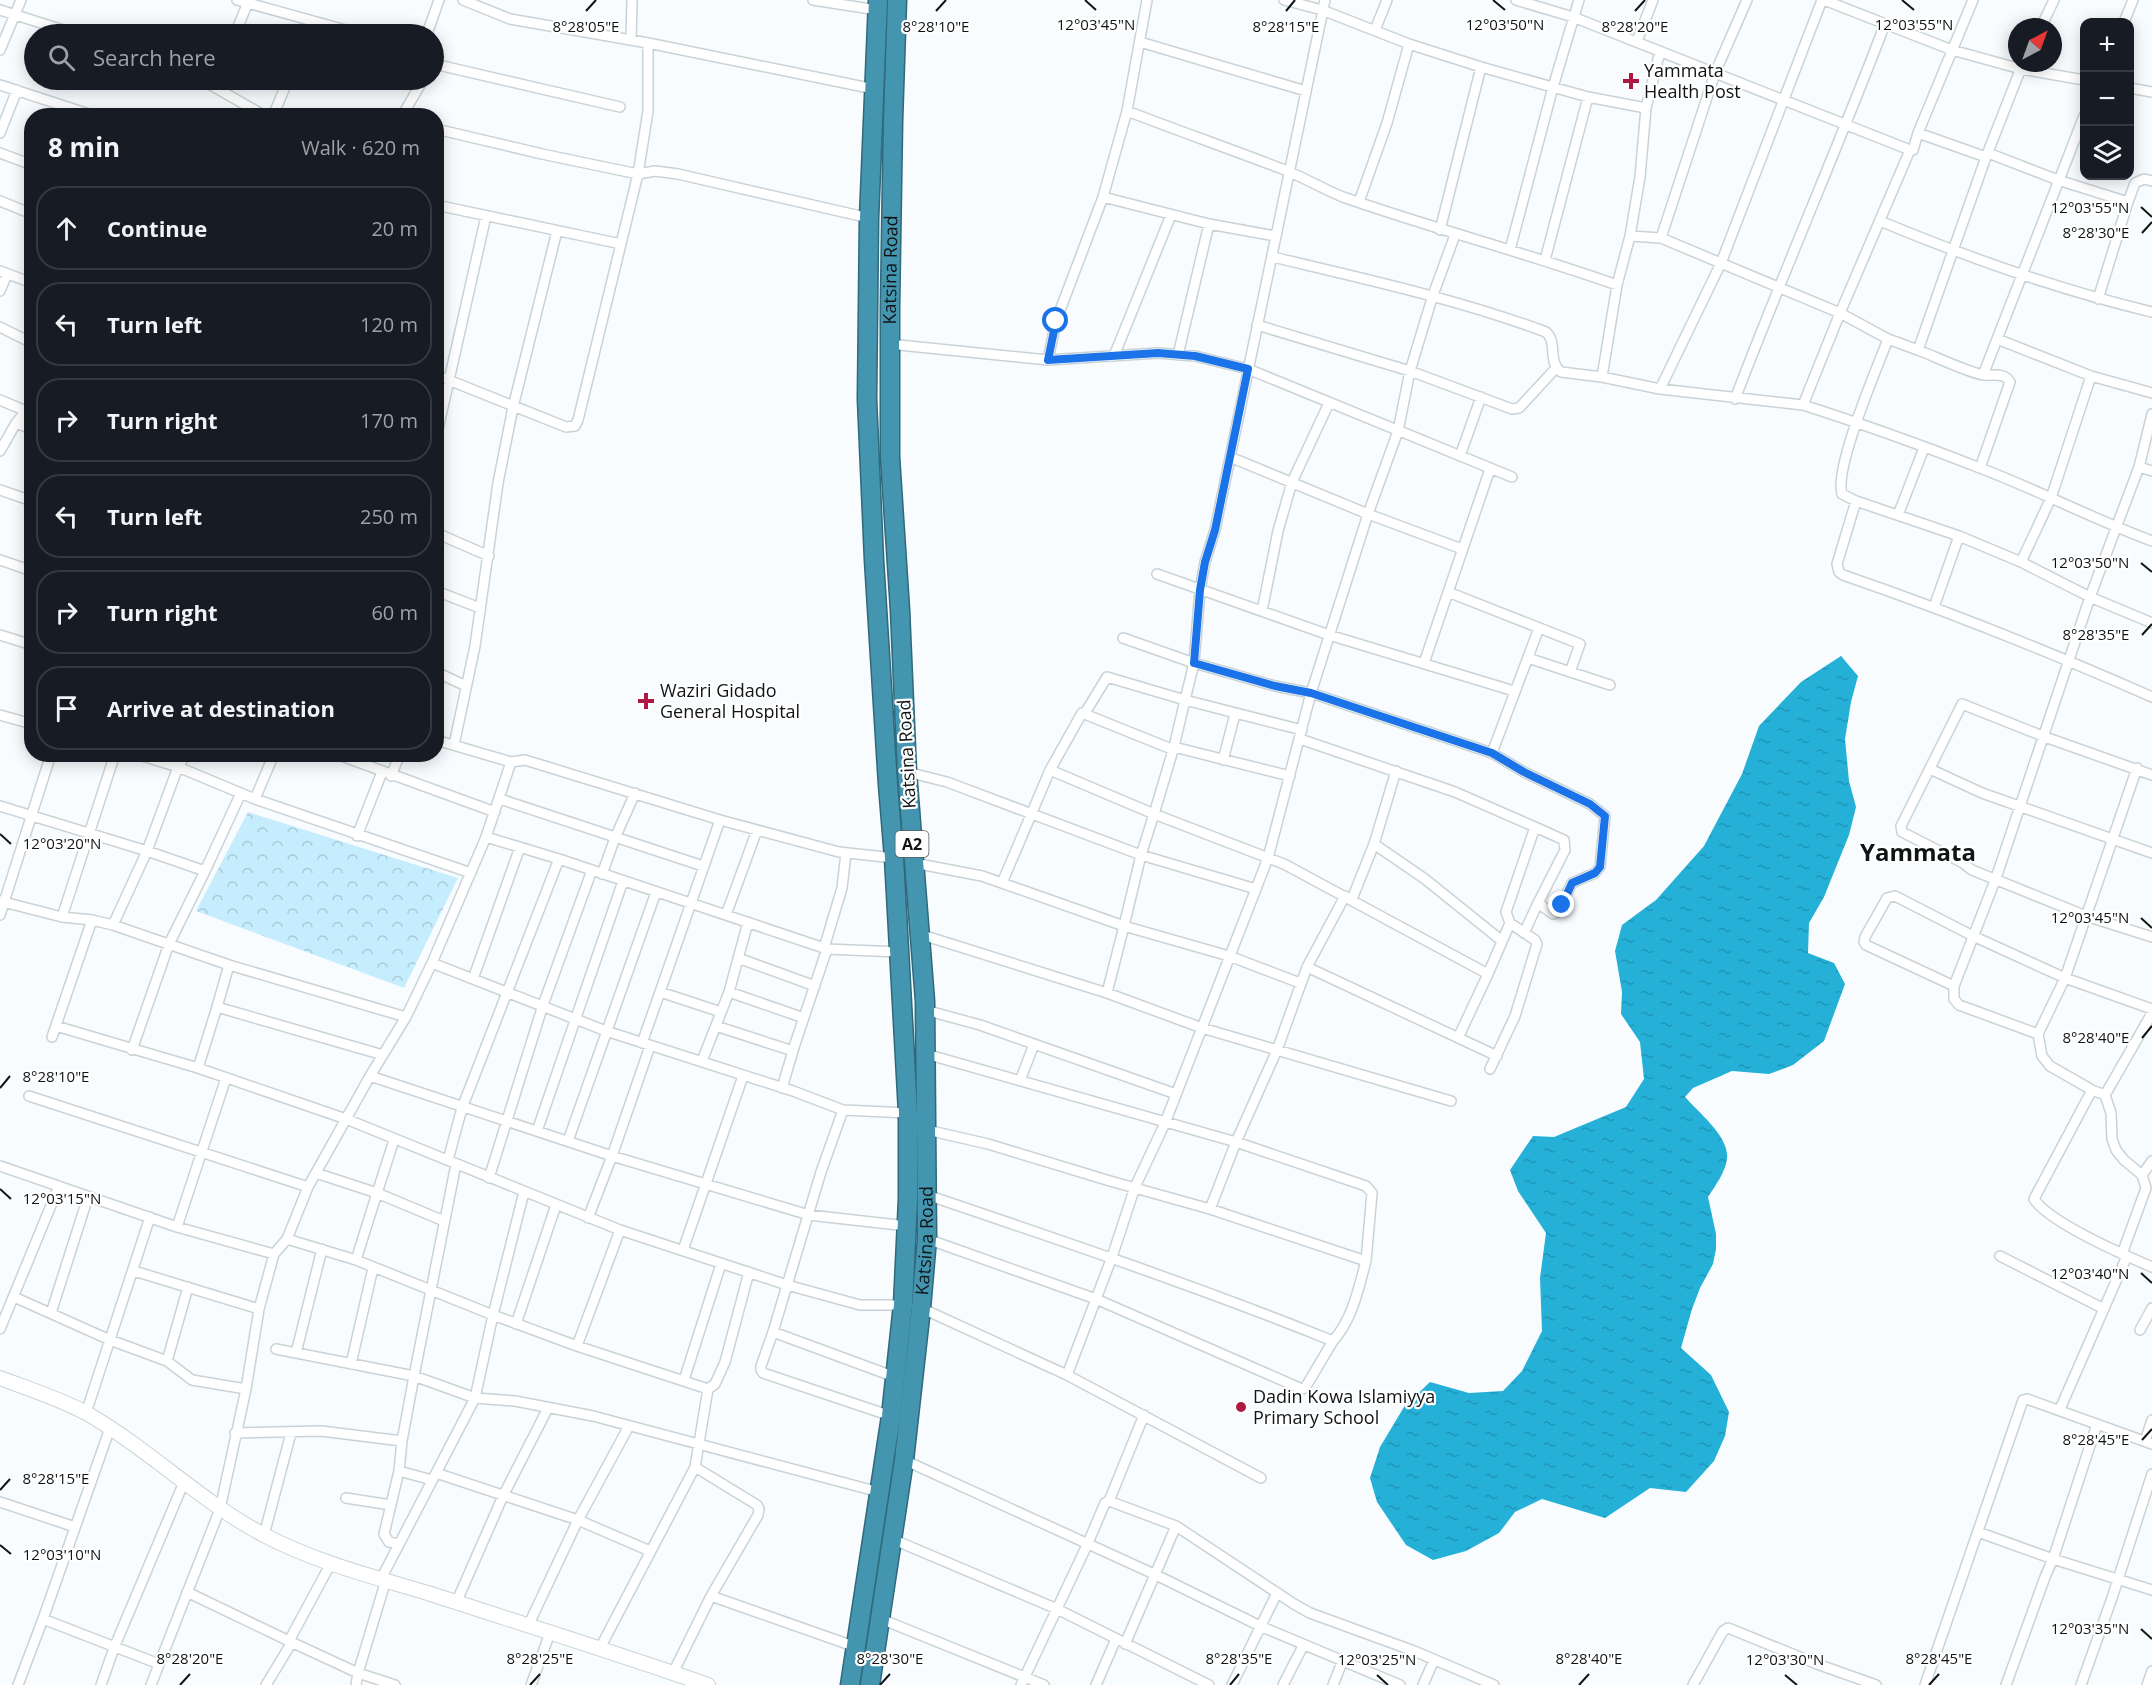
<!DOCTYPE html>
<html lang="en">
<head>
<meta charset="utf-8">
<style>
  body { margin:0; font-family:"Open Sans",sans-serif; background:#20242c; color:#f1f3f6 }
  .controls { position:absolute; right:18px; top:18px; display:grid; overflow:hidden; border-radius:12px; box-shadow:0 3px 15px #0003 }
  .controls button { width:54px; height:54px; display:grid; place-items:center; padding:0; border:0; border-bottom:2px solid #363941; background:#171b24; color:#f1f3f6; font:30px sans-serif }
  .compass { position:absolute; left:2008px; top:18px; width:54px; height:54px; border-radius:50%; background:#171b24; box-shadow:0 3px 15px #0003; rotate:41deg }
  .stop { position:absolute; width:18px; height:18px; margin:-14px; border:4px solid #1a73e8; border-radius:50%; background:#fff }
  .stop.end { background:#1a73e8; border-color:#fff; box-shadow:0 2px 6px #0008 }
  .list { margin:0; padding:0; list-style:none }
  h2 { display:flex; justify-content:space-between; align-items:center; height:78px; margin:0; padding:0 24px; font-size:26px }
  h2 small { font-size:20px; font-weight:400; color:#9ea1a6 }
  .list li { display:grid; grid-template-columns:39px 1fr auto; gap:18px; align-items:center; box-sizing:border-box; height:84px; margin:0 12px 12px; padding:0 12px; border:2px solid #363941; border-radius:24px }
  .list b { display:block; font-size:22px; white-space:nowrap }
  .list em { font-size:20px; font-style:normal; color:#9ea1a6 }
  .icon { flex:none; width:33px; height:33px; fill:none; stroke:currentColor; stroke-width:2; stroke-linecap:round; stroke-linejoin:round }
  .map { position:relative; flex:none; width:2152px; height:1685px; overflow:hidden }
  .search { position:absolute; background:#171b24; box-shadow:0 3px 15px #0003; left:24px; top:24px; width:420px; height:66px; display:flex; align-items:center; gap:15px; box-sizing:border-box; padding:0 21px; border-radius:33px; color:#9ea1a6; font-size:22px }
  .panel { position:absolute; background:#171b24; box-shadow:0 3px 15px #0003; left:24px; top:108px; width:420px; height:654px; border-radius:24px }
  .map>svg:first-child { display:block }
</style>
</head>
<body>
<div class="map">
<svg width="2152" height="1685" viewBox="0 0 2152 1685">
  <defs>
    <pattern id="forest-crowns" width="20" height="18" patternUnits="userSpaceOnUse" patternTransform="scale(1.5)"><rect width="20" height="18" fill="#c5edfd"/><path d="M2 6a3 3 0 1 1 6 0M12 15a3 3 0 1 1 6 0" fill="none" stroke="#a8cad8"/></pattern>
    <pattern id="water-ripples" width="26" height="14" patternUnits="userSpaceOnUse" patternTransform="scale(1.5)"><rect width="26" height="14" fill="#24b0d7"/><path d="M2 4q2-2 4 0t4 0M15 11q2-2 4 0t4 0" fill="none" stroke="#1f96b8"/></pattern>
  </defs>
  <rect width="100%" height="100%" fill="#f8fcfe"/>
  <path fill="url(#forest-crowns)" d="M248 812 458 878 404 988 196 911Z"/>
  <path fill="url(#water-ripples)" d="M1841 656 1858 676 1851 702 1845 739 1849 781 1856 807 1849 835 1824 897 1809 923 1808 953 1834 963 1845 984 1824 1041 1793 1065 1769 1074 1732 1071 1693 1088 1685 1097C1698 1112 1730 1137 1727 1159 1725 1173 1715 1186 1708 1197L1716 1234V1249L1713 1264 1700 1288 1692 1309 1681 1348 1711 1375 1729 1412 1725 1436 1714 1461 1686 1492 1650 1488 1605 1518 1542 1499 1515 1512 1499 1533 1466 1551 1433 1560 1406 1545 1377 1502 1370 1478 1380 1447 1404 1407 1430 1382 1469 1393 1503 1391 1522 1371 1542 1331 1540 1278 1546 1233 1518 1191 1510 1170 1533 1136 1554 1137 1626 1107 1644 1079 1640 1042 1621 1014 1622 992 1615 951 1622 925 1656 900 1704 846 1742 774 1759 726 1801 682Z"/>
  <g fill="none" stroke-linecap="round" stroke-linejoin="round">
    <g stroke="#c9d3d7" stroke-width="12">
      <path id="street" d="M237 0 360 34
        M463 0 510 19 648 43 874 89
        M813 0 877 10
        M1284 0 1322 10 1409 44 1481 67 1588 97 1646 108
        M1325 0 1215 530 1205 562 1200 590 1194 663 1275 686 1311 693 1492 753 1524 772 1590 804 1605 816 1600 867 1595 873 1572 883 1558 912 1553 914 1538 903 1524 933
        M1516 0 1573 17 1910 150
        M1824 0 1952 50 2021 69 2084 80
        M1973 0 1918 133 1913 150H1910L1840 313 1803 405C1863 424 1921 445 1980 468 2038 490 2093 519 2152 541
        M0 10 76 34
        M2124 22 2133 0
        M2041 27 2054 0
        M1375 30 1387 0
        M235 34 249 0
        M307 34 313 21
        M427 34 439 0
        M631 40 632 0
        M1637 41 1653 0
        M1140 42 1306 91
        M0 50 21 0
        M434 64 620 107
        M202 80 265 116
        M0 85 95 116
        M2130 88 2152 92
        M1127 111C1179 131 1233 150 1285 170 1305 178 1323 189 1343 197 1434 229 1527 253 1617 285
        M273 116 288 80
        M402 116 423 80
        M436 129 542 154 638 174 655 171 678 174 869 218
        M0 133 17 90
        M1918 133 1986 157
        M0 153 32 165
        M1988 153 2058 180 2128 202 2135 183 2144 179 2152 181
        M1103 197 1209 224 1275 236
        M0 201 32 214
        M1359 202 1387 123 1409 44
        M436 205 621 244
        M1880 221C1969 258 2059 290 2152 312
        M1440 230 1481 67
        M1630 236 1661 238 1840 313 1888 339
        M1661 238 1715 73 1747 0
        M1510 250 1553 87 1579 0
        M1273 257C1365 279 1457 299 1546 332 1558 343 1547 361 1561 372L1602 377 1660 389 1803 405
        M1545 260 1588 97
        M0 271 32 283
        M0 291 7 274
        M2098 299 2128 202
        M1257 325 1410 371 1512 409 1519 408 1556 368
        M0 327 32 343
        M1997 339 2091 376 2152 393
        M889 344 1048 360 1158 353 1195 356 1248 369 1512 477
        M1918 350 1888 339C1877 368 1834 468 1842 494L1856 501 1959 536 2021 562 2090 597 2152 623
        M1178 355 1209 224
        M1114 356 1171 215
        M1048 360 1056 321 1103 197 1127 111 1147 0
        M436 375 566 427 575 426 578 420 638 174 648 111V43
        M1983 375 2084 116
        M1602 377 1617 285 1630 236 1640 177 1646 108 1660 51
        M1660 389 1721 263 1822 0
        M1735 399C1783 273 1837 150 1885 24
        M0 400 26 411
        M16 423 32 429
        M436 438 486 216
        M0 451 16 423 32 404
        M1460 456 1481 397
        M1230 457 1368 514 1462 549
        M2139 467 2152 471
        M1980 468 2010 382C2004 372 1994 376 1984 375 1969 373 1934 356 1918 350L1986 157 2023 63
        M0 490 32 501
        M1856 501 1837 564 1839 572 1843 575C1948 611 2050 652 2152 697
        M1898 515 1924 448
        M436 533 489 556
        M0 560 32 571
        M2021 562 2051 498 2091 376
        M1157 574 1329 635 1514 691
        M436 591 480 608
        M1448 592 1580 644 1570 672
        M1934 607 1959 536
        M1262 611 1278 531 1292 482 1329 403
        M0 635 32 645
        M1123 638 1194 663 1185 700 1302 730
        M1528 658 1610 685
        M1424 663 1490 469
        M436 672 466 686
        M1082 713 1174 750
        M0 715 32 724
        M1300 739 1455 792 1535 827
        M436 740 511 762 525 760 720 820 839 852 894 858
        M454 745 475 646 498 483 513 407 557 231
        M1174 747 1290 776
        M1492 753 1539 628
        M136 754 178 767 255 799 274 754
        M336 754 495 812
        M1223 760 1235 714
        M1930 769 1982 793 2152 853
        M907 772 947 782 1141 855 1256 889
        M2152 775 2045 737 1962 704 1901 826 1902 832 1963 863 1972 870 2086 916 2152 937
        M391 776 400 754
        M255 799 471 873
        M500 799 703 866
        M0 806 147 851 205 871 241 793
        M357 836 382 772
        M486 837 559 859 827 949 899 952
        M1374 844 1425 879 1502 941
        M914 863 982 876 1124 926 1141 855 1154 814 1284 864 1488 974 1510 923 1535 940 1537 944 1515 1016 1490 1069
        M602 874 615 838 635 793
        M1002 883 1050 770 1154 814 1174 747 1185 700 1107 677 1085 713H1082L1050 770
        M1352 899 1374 844 1396 771
        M0 901 62 917 92 920 113 925 229 965
        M0 915 51 754
        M726 915 757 830
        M62 917 115 754
        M1510 923 1506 912 1535 827 1564 840 1565 850 1538 903
        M113 925 147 851 178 767 186 754
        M919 934 1107 993 1124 926 1229 956 1300 983
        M824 948 842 888 846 853
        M738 958 815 986
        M432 963 606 1031 793 1091 843 1110 908 1113
        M1307 967 1497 1056
        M473 979 520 847
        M1954 986 1866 945 1864 942 1865 937 1887 898 1895 896 1973 936 2065 978 2152 1009
        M660 992 720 820
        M729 992 804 1018
        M1107 993 1202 1028 1451 1101
        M217 1007 198 1068 346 1119 620 1230 787 1285 860 1305H903
        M925 1010 980 1025 1176 1094
        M56 1026 198 1068
        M716 1026 793 1051
        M2038 1034 1959 1005 1954 999V986L1996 878 2090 597 2139 467 2152 414
        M52 1037 92 920
        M1458 1038 1488 974
        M642 1043 660 992 721 1012
        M132 1050 169 944 205 871
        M926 1054 1236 1142 1366 1186 1372 1193 1366 1261
        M383 1055 217 1007 229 965 406 1017
        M702 1061 729 992 748 922
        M370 1076 612 1156 809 1215 907 1226
        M226 1078 177 1227 274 1254
        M1020 1081 1034 1044
        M782 1088 795 1044 827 949
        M2092 1090 2034 1199C2049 1222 2124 1255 2152 1267
        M2105 1095 2092 1090 2050 1066 2042 1056 2038 1034 2065 978 2137 768
        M29 1096 308 1187
        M927 1130 988 1144 1110 1181 1210 1209 1366 1261C1358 1290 1353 1318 1333 1341
        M537 1131 623 881
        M568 1141 656 892
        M448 1160 462 1108 559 859
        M0 1166 177 1227
        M316 1173 377 1193 394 1140
        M2142 1175 2124 1160 2116 1150 2112 1139 2111 1113 2105 1095 2152 1013
        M489 1178 543 1005 592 870
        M524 1192 493 1315 577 1346 708 1389 695 1467 757 1505 759 1509 758 1515 711 1596 673 1673
        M1210 1209 1236 1142 1277 1050 1307 967 1345 896
        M588 1218 612 1156 650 1046
        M444 1221 377 1193 356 1260 493 1315 475 1398 515 1401 593 1416 879 1492
        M287 1239 356 1260
        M927 1239 1096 1299 1302 1389 1305 1388 1333 1341C1199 1287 1063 1241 927 1195
        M683 1250 743 1076
        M2122 1254 2146 1188 2142 1175 2152 1161
        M2000 1256 2104 1309
        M134 1271 259 1309
        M14 1297 110 1340 167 1361 192 1380 246 1389
        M921 1308 1067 1375 1261 1478
        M51 1313 88 1197
        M516 1324 556 1205
        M0 1329 59 1186
        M2140 1330 2152 1308
        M773 1332 821 1172 843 1110
        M577 1346 620 1230
        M276 1349 414 1376 456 1164
        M296 1353 322 1249
        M167 1361 188 1287
        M351 1364 373 1268
        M1067 1375 1112 1257 1135 1187 1165 1123 1268 858 1311 693 1368 514 1398 431 1410 371 1433 295 1455 235
        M684 1380 721 1264
        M708 1389 715 1384 725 1362 749 1272
        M2060 1409 2127 1256
        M86 1413 150 1217
        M891 1416 763 1373 761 1370V1366L773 1332 895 1377
        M235 1433 321 1431 402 1441
        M2145 1441 2152 1420
        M904 1460 1154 1574 1260 1626 1400 1685
        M399 1471 432 1480
        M436 1473 578 1520 650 1551
        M346 1498 391 1505
        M1109 1501 1144 1415
        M0 1502 75 1527
        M1978 1532 2053 1559 2152 1590
        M264 1535 291 1433
        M892 1539 1057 1609 1209 1685
        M331 1563 289 1641 358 1673 356 1685
        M381 1579C413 1518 444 1458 475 1398L414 1376 402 1441 399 1471 384 1534 389 1542 399 1544
        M386 1580 358 1673 395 1685
        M187 1592 289 1641
        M711 1596 856 1647
        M456 1603 503 1496 548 1408
        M43 1619 159 1664
        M881 1619 1044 1685
        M528 1626 578 1520 629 1426
        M1125 1644 1176 1526
        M599 1650 695 1467
        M18 1685 43 1619 110 1428
        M101 1685 114 1648 184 1482
        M151 1685 220 1509 246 1389 259 1309 274 1254 287 1239 308 1187 370 1076 406 1017 432 963 486 837 511 762
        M266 1685 292 1642
        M531 1685 550 1633
        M1021 1685 1088 1543 1105 1503 1109 1501 1176 1526 1294 1604 1310 1613 1414 1651 1494 1685
        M1096 1685 1116 1639
        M1232 1685 1275 1597 1278 1593
        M1283 1685 1303 1646
        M1333 1685 1343 1660
        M1423 1685 1434 1660
        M1693 1685 1723 1631 1728 1628 1817 1664 1876 1685
        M1925 1685 2023 1400 2027 1399 2152 1444
        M2006 1685 2045 1577 2053 1559 2097 1424
        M2081 1685 2112 1598 2152 1474
        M2147 1685 2152 1671"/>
    </g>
    <g stroke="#c9d3d7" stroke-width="16">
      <path id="secondary" d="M0 1378C29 1389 61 1399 88 1414 150 1450 201 1502 264 1535 317 1563 375 1577 431 1594 523 1624 616 1653 708 1685"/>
    </g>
    <g stroke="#31687a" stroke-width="21">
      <g id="highway">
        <path d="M850 1685 891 1416 903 1305 908 1199V1113L894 858 888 785 874 560 867 399 869 218 878 0"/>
        <path id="s1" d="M870 1685 904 1460 921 1308 927 1239 925 1001 907 772 900 610 890 457V307L893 121 897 0"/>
      </g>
    </g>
    <use href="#street" stroke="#fff" stroke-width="9"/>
    <use href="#secondary" stroke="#fff" stroke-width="14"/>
    <use href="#highway" stroke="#4395b0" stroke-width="18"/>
  </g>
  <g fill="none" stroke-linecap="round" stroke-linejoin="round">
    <path stroke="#1a73e8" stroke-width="8" d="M1056 321 1048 360 1158 353 1195 356 1248 369 1215 530 1205 562 1200 590 1194 663 1275 686 1311 693 1492 753 1524 772 1590 804 1605 816 1600 867 1595 873 1572 883 1562 905"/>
  </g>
  <path fill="none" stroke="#101415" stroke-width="2" d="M1085 0 1096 10M1493 0 1505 10M1902 0 1914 10M586 11 596 0M936 11 946 0M1286 11 1295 0M1635 11 1645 0M2141 207 2152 217M2142 233 2152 222M2141 563 2152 572M2142 635 2152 624M0 834 11 844M2141 918 2152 928M2142 1038 2152 1026M0 1088 10 1076M0 1189 11 1199M2141 1273 2152 1283M2142 1440 2152 1429M0 1490 10 1479M0 1545 11 1554M2141 1629 2152 1639M1377 1675 1388 1685M1785 1675 1797 1685M180 1685 190 1674M530 1685 540 1674M880 1685 890 1674M1230 1685 1239 1674M1579 1685 1589 1674M1929 1685 1939 1674"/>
  <g fill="#ad1943" stroke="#fff" stroke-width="2">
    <path d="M1628 72h6v6h6v6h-6v6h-6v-6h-6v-6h6z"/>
    <path d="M643 692h6v6h6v6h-6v6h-6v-6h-6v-6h6z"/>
    <circle cx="1241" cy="1407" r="6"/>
  </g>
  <g text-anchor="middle" stroke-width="4.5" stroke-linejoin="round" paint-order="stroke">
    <rect fill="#fff" stroke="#585a5b" stroke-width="1.5" x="895.5" y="831" width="33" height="26" rx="4.5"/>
    <g font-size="16" font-weight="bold" fill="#101415">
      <text x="912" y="850">A2</text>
    </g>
    <g font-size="18" fill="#101415" stroke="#fff" text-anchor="start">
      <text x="1644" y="77">Yammata<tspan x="1644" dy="21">Health Post</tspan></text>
      <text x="660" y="697">Waziri Gidado<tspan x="660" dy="21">General Hospital</tspan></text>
      <text x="1253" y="1403">Dadin Kowa Islamiyya<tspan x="1253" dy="21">Primary School</tspan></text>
    </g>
    <g font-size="18" fill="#101415" stroke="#fff">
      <text dy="6" stroke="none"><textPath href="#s1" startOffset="1420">Katsina Road</textPath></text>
      <text transform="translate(907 754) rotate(-93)" y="6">Katsina Road</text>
      <text dy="6" stroke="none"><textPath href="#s1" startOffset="448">Katsina Road</textPath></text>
    </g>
    <g font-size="24" font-weight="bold" fill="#101415" stroke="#fff">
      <text x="1918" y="861">Yammata</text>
    </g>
  </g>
  <g font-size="15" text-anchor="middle" fill="#101415" stroke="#fff" stroke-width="4.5" stroke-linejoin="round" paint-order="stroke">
    <text x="1096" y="30">12°03'45"N</text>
    <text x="1505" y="30">12°03'50"N</text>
    <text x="1914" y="30">12°03'55"N</text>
    <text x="586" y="32">8°28'05"E</text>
    <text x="936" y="32">8°28'10"E</text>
    <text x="1286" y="32">8°28'15"E</text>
    <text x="1635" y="32">8°28'20"E</text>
    <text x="2090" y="213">12°03'55"N</text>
    <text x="2096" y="238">8°28'30"E</text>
    <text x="2090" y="568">12°03'50"N</text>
    <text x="2096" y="640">8°28'35"E</text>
    <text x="62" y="849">12°03'20"N</text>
    <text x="2090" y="923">12°03'45"N</text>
    <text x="2096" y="1043">8°28'40"E</text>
    <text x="56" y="1082">8°28'10"E</text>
    <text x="62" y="1204">12°03'15"N</text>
    <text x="2090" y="1279">12°03'40"N</text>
    <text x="2096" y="1445">8°28'45"E</text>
    <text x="56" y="1484">8°28'15"E</text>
    <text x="62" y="1560">12°03'10"N</text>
    <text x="2090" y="1634">12°03'35"N</text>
    <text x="190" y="1664">8°28'20"E</text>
    <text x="540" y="1664">8°28'25"E</text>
    <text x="890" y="1664">8°28'30"E</text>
    <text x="1239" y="1664">8°28'35"E</text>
    <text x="1589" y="1664">8°28'40"E</text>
    <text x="1939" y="1664">8°28'45"E</text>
    <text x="1377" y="1665">12°03'25"N</text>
    <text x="1785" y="1665">12°03'30"N</text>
  </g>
</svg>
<div class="controls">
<button>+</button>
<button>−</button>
<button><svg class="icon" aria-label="layers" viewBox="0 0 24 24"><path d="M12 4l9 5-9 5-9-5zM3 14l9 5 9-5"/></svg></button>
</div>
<svg class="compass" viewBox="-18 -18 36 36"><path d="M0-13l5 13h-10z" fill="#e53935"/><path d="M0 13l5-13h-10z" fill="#9ea1a6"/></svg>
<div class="stop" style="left:1056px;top:321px"></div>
<div class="stop end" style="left:1562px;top:905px"></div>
<div class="search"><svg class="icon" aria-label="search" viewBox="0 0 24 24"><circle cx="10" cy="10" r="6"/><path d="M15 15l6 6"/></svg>Search here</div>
<section class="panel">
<h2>8 min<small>Walk · 620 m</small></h2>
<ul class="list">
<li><svg class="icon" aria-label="ahead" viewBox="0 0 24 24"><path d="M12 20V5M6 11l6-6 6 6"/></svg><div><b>Continue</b></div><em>20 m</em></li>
<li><svg class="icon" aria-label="left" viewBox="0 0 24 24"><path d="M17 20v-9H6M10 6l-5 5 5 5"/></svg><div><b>Turn left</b></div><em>120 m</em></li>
<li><svg class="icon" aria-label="right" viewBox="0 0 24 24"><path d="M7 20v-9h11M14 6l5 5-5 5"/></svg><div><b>Turn right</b></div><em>170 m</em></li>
<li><svg class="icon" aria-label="left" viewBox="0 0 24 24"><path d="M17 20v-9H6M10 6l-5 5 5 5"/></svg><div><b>Turn left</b></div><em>250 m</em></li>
<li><svg class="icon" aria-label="right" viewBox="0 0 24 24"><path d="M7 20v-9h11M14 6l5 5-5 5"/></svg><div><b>Turn right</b></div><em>60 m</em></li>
<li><svg class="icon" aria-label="arrive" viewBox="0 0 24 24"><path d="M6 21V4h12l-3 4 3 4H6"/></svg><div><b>Arrive at destination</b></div></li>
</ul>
</section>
</div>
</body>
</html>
